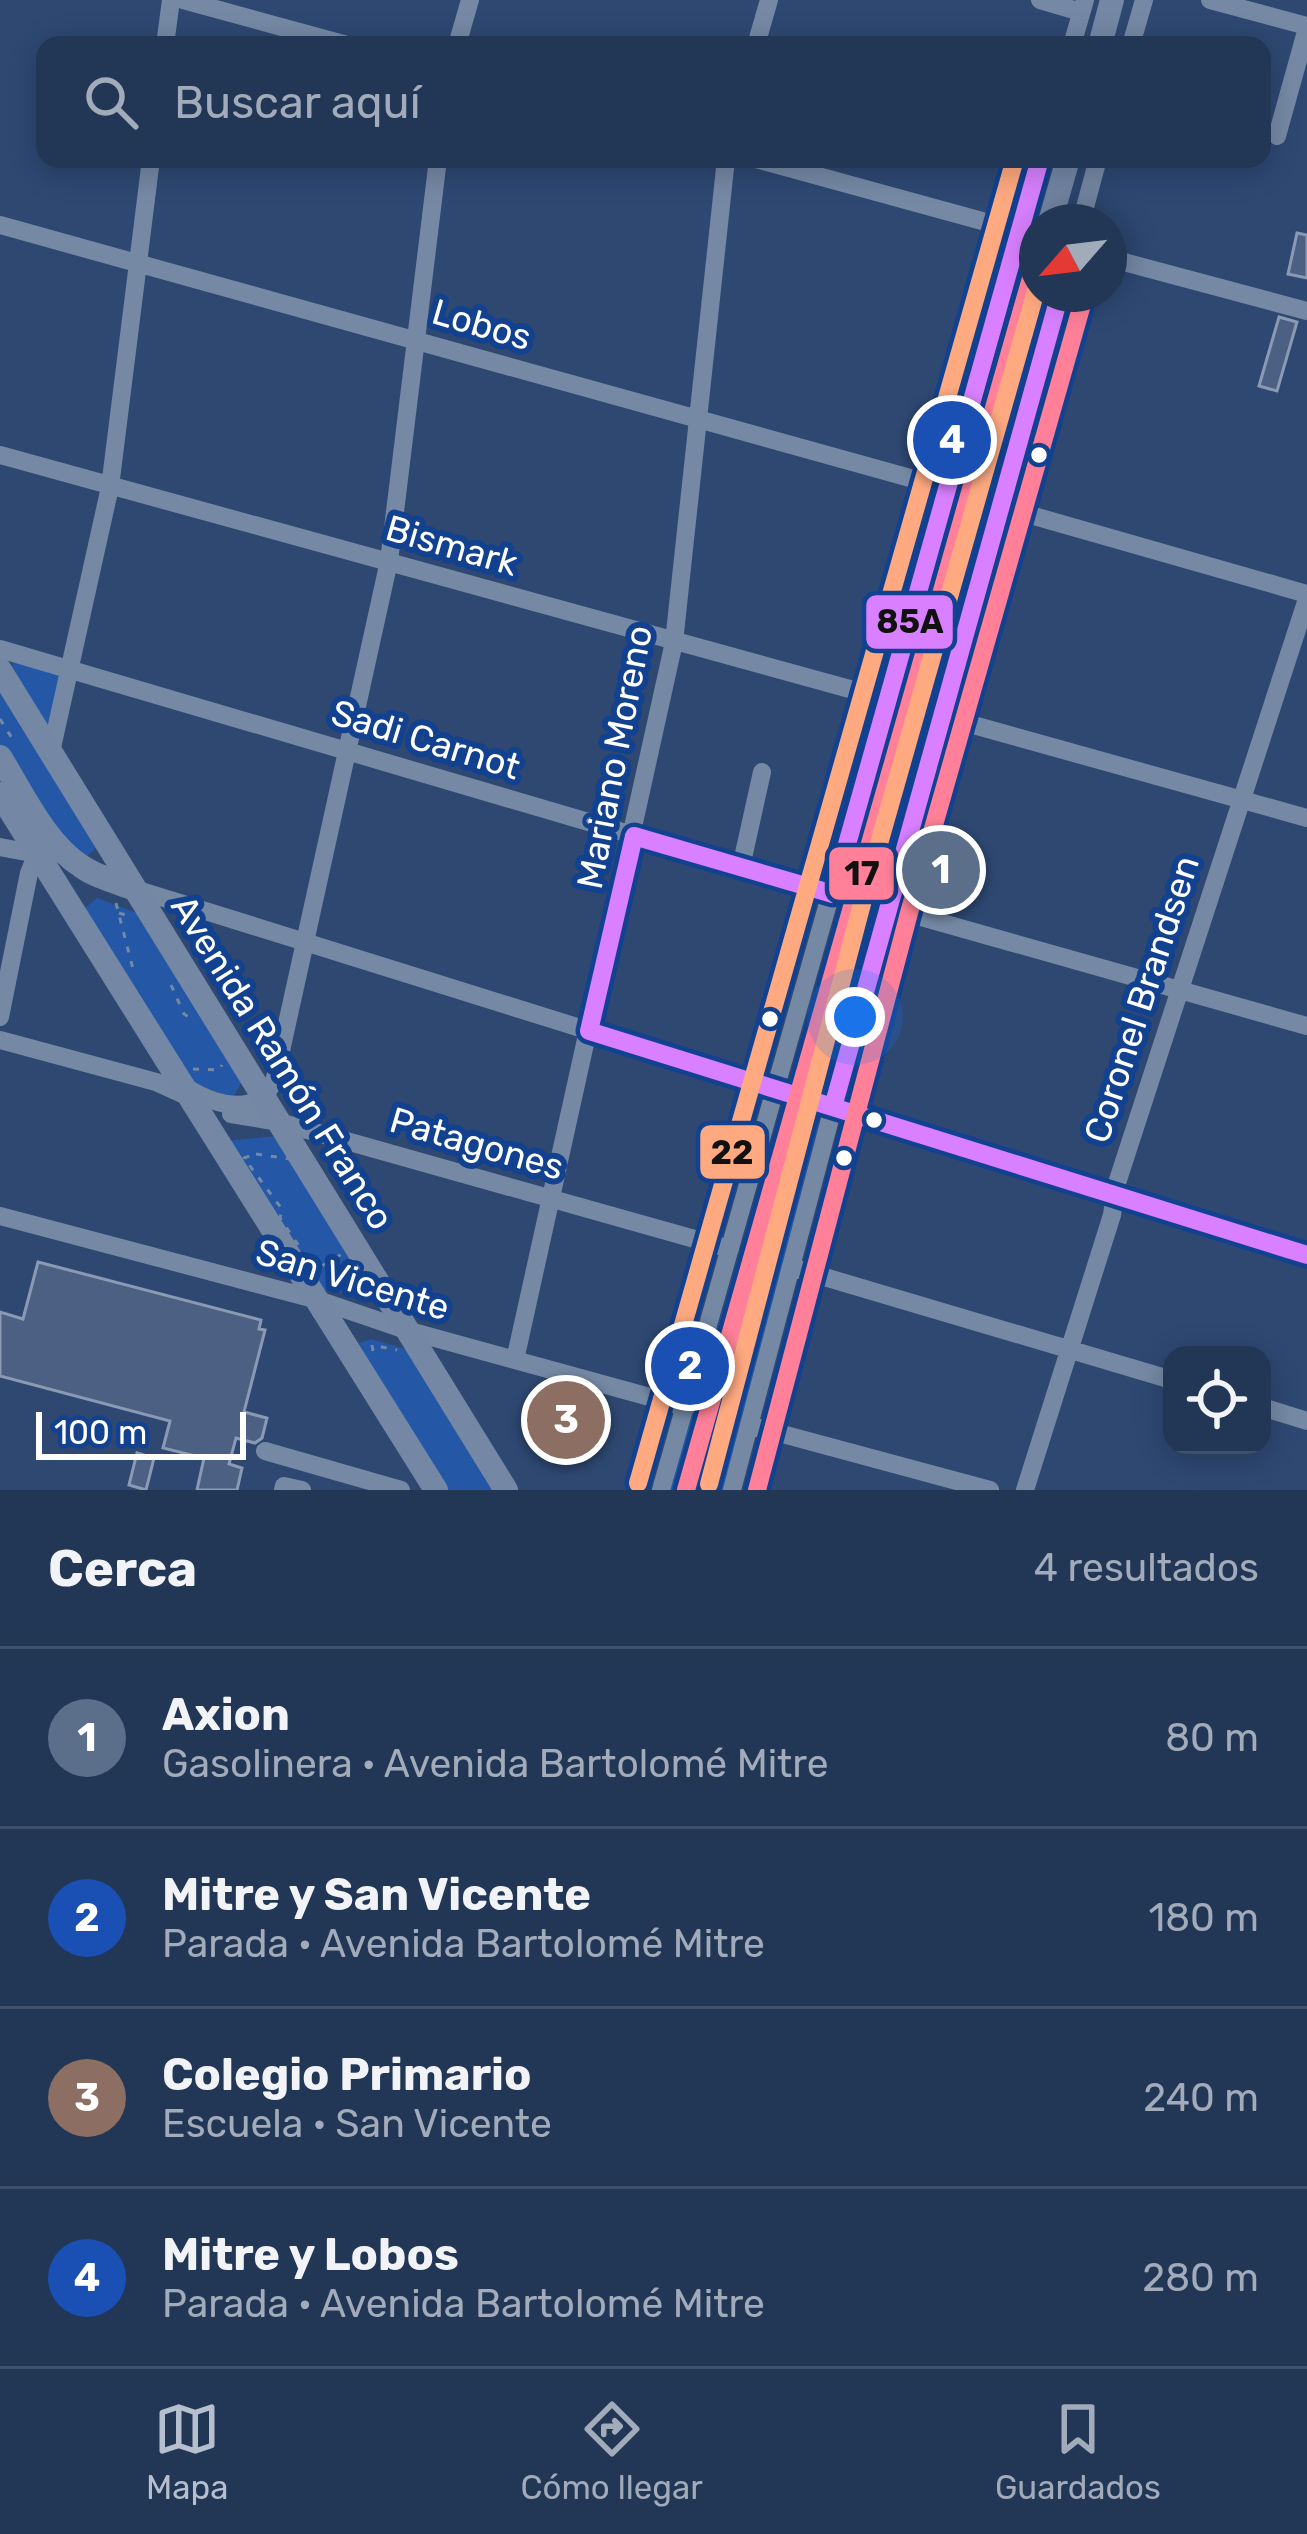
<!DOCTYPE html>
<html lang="es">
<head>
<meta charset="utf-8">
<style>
  body { margin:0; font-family:Rubik,sans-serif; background:#2e4160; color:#f1f3f6 }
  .controls { position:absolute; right:36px; bottom:36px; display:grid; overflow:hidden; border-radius:24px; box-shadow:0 6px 30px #0003 }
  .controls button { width:108px; height:108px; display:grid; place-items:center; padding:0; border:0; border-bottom:3px solid #3f506c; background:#223656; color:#f1f3f6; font:60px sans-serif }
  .compass { position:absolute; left:1019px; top:204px; width:108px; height:108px; border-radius:50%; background:#223656; box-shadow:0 6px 30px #0003; rotate:242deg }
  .scale { position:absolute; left:36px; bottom:30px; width:210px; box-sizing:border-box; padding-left:12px; border:6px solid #fff; border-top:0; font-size:33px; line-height:42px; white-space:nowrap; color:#fff; -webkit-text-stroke:9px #11418f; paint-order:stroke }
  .you { position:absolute; left:855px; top:1017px; width:42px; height:42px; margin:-30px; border:9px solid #fff; border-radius:50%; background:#1a73e8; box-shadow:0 0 0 18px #1a73e833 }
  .badge { display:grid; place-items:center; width:78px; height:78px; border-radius:50%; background:#b6bfce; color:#fff; font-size:39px; font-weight:700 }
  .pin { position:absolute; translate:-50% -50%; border:6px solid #fff; box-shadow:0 3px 12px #0006 }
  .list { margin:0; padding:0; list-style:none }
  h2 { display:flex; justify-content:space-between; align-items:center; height:156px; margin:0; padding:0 48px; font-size:51px }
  h2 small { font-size:39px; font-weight:400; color:#a2abb9 }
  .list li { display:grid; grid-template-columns:78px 1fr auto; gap:36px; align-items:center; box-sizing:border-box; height:180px; padding:0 48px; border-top:3px solid #3f506c }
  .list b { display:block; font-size:45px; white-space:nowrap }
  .list p { margin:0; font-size:39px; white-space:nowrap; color:#a2abb9 }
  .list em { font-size:39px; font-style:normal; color:#a2abb9 }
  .icon { flex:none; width:66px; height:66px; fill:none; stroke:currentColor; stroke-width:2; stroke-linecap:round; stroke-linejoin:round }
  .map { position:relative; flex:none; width:1307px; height:1490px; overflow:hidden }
  .search { position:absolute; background:#223656; box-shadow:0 6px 30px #0003; left:36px; right:36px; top:36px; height:132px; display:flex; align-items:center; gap:30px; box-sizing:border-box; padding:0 42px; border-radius:24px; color:#a2abb9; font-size:45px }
  .sheet { height:876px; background:#223656 }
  nav { display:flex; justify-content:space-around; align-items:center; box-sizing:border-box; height:168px; border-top:3px solid #3f506c; background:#223656; font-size:33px; color:#a2abb9 }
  nav a { display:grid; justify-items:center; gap:6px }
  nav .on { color:#b6bfce }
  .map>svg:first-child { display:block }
</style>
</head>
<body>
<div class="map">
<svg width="1307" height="1490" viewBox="0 0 1307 1490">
  <rect width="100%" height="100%" fill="#2e4872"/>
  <path fill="#2458a6" d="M1025 248 1028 252 798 1072 792 1073Z
    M1046 294H1050L828 1082 825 1080Z
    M17 659 62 672 48 728 11 668Z
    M0 683 96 848 87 856 64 842 0 747Z
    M97 898 142 915 242 1081 233 1098 195 1084 86 914V907Z
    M783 1108 788 1112 681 1490H669Z
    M816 1119 819 1123 724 1490H708Z
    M277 1136 367 1287 358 1296 323 1289 225 1141Z
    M371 1339 405 1349 411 1355 496 1490H439L357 1344Z"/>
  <path fill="#4b6082" stroke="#8a9ab4" stroke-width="3" d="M1297 233 1307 235V278L1288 274Z
    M1279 317 1297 322 1277 391 1259 386Z
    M38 1262 261 1320 259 1329 265 1330 244 1412 267 1418 262 1438 255 1443 236 1438 229 1464 242 1468 237 1490H197L204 1458 163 1448 170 1421 0 1376V1312L23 1319Z
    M137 1453 154 1458 146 1490 129 1485Z"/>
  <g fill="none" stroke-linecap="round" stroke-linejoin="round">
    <path stroke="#7589a5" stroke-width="3" stroke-dasharray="6 9" stroke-linecap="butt" d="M0 719 15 743
      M116 903 133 969
      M119 913 129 916
      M171 985 184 1014 195 1021
      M193 1069 219 1070 222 1065
      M256 1154 290 1159 347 1251 315 1270 280 1218 282 1209 244 1158Z
      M332 1260 352 1293
      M373 1351 372 1345 397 1350"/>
    <path stroke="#7589a5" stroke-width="18" d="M183 0 347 45
      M1040 0 1081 12
      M1210 0 1307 26
      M165 45 171 0
      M457 45 470 0
      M756 45 769 0
      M1072 45 1085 0
      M1131 45 1144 0
      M1277 136 1307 28
      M756 159 1037 236
      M1081 222 1098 159
      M0 225 946 488
      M1109 258 1307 311
      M0 455 886 699
      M999 506 1307 594
      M0 649 833 894
      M941 716 1307 818
      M51 752 110 487 151 159
      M0 847 37 854 29 873 0 1017
      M741 867 762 772
      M135 889 1307 1255
      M886 907 1307 1026
      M0 1040 156 1082 189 1097
      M187 1088C218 1107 260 1117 275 1078L389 561 438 159
      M231 1114 279 1122 730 1249
      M0 1216 318 1300 406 1330 686 1407
      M791 1267 1172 1380
      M515 1360 674 642 726 159
      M1262 1407 1307 1421
      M749 1425 990 1490
      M265 1451 401 1490
      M283 1490 284 1486 302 1490
      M661 1490 1040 159
      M732 1490 886 907 1060 294
      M1025 1490 1112 1215 1116 1186 1307 599"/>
    <path stroke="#7487a5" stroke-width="24" d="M1100 45 1112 0
      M1050 222 1068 159
      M0 670 506 1490
      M0 757C22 792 45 843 81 866 96 877 117 882 135 889
      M0 794 436 1490
      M696 1490 1037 270"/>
    <g stroke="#11418f" stroke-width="27">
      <path id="bus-1" d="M1040 159 833 894 634 836 589 1031 1307 1255
        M833 1107 1060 294"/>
    </g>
    <g stroke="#11418f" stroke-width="27">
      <path id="bus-2" d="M686 1490 1037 257
        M757 1490 909 913 1083 301"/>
    </g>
    <g stroke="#11418f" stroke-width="27">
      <path id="bus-3" d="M638 1483 1015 159
        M709 1484 863 900 1037 287"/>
    </g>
    <use href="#bus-1" stroke="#d880ff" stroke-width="18"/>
    <use href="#bus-2" stroke="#ff8098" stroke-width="18"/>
    <use href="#bus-3" stroke="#ffa980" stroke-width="18"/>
  </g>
  <g fill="#fff" stroke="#11418f" stroke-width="4.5">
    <circle cx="1039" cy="455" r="10"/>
    <circle cx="770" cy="1019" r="10"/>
    <circle cx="874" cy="1120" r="10"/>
    <circle cx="844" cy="1158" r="10"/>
  </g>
  <g text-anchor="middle" stroke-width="12" stroke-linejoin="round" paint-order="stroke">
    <g font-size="36" fill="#fff" stroke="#11418f">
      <text transform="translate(482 324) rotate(16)" y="13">Lobos</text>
      <text transform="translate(452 545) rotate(16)" y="13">Bismark</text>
      <text transform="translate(426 739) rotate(17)" y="13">Sadi Carnot</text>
      <text transform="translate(614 757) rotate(-79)" y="13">Mariano Moreno</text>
      <text transform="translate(1141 999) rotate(-72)" y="13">Coronel Brandsen</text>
      <text transform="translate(283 1062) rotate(58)" y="13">Avenida Ramón Franco</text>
      <text transform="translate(477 1143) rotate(16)" y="13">Patagones</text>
      <text transform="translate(353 1279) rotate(17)" y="13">San Vicente</text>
    </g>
  </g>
  <g stroke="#11418f" stroke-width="4.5">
    <rect x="864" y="593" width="91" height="58" rx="12" fill="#d880ff"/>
    <rect x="827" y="845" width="69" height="57" rx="12" fill="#ff8098"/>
    <rect x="698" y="1123" width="69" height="58" rx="12" fill="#ffa980"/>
  </g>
  <g font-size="33" text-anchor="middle" font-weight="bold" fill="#111">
    <text x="910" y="633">85A</text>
    <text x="862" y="885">17</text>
    <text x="732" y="1164">22</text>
  </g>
</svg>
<div class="controls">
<button><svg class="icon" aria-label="locate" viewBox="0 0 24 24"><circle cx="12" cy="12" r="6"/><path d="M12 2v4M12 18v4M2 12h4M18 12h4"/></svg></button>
</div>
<svg class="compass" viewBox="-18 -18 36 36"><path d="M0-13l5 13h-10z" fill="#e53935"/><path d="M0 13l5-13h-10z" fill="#a2abb9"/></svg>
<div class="scale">100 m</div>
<div class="you"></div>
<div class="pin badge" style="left:941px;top:870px;background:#5c6f8a">1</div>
<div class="pin badge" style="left:690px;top:1366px;background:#1a4fb4">2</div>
<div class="pin badge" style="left:566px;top:1420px;background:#8d6e63">3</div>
<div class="pin badge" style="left:952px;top:440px;background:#1a4fb4">4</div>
<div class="search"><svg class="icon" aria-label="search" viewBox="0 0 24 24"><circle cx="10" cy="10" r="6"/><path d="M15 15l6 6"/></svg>Buscar aquí</div>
</div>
<section class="sheet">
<h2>Cerca<small>4 resultados</small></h2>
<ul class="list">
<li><span class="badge" style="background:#5c6f8a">1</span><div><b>Axion</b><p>Gasolinera · Avenida Bartolomé Mitre</p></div><em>80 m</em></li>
<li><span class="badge" style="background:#1a4fb4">2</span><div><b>Mitre y San Vicente</b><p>Parada · Avenida Bartolomé Mitre</p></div><em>180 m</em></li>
<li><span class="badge" style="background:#8d6e63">3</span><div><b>Colegio Primario</b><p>Escuela · San Vicente</p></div><em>240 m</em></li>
<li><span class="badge" style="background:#1a4fb4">4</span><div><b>Mitre y Lobos</b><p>Parada · Avenida Bartolomé Mitre</p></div><em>280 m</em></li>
</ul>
</section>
<nav>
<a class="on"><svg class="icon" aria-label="map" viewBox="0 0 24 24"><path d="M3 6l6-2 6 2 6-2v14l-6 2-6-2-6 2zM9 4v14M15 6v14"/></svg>Mapa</a>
<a><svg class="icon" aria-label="directions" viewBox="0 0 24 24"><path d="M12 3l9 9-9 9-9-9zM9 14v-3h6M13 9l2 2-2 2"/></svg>Cómo llegar</a>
<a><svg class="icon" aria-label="saved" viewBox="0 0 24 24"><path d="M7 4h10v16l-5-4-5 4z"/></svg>Guardados</a>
</nav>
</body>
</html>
